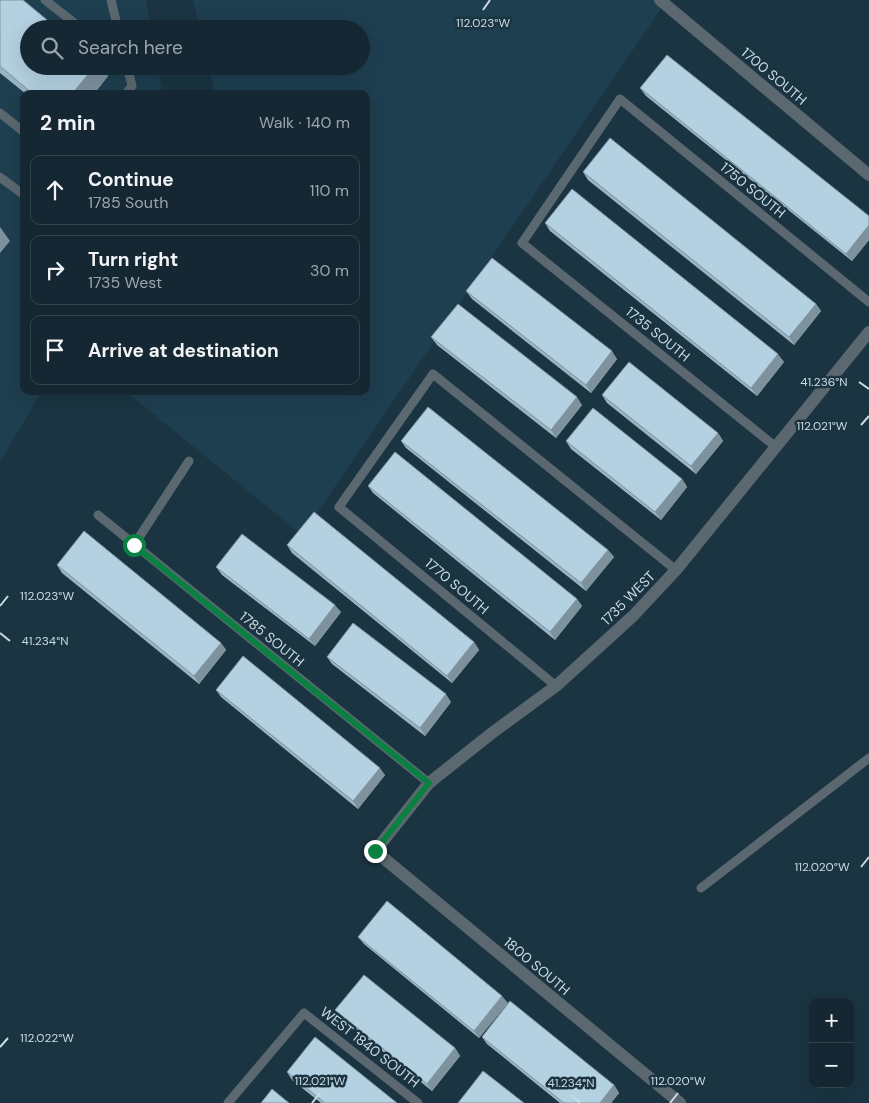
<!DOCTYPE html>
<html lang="en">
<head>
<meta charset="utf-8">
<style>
  body { margin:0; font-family:"DM Sans",sans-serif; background:#21333e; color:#f1f3f6 }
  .controls { position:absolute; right:15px; bottom:15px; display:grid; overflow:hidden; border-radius:10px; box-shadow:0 5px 20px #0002 }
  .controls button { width:45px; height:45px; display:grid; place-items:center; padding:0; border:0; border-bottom:1px solid #33444d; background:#142732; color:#f1f3f6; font:25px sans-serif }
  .stop { position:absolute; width:15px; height:15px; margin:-11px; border:4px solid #0b8043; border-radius:50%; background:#fff }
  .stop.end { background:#0b8043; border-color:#fff; box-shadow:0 1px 5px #0008 }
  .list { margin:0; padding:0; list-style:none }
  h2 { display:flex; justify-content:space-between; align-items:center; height:65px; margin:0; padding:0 20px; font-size:21px }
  h2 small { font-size:16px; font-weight:400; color:#9da5ac }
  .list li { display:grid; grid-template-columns:32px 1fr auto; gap:15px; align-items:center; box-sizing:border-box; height:70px; margin:0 10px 10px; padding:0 10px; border:1px solid #33444d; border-radius:10px }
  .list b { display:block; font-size:19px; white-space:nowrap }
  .list p { margin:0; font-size:16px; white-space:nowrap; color:#9da5ac }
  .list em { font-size:16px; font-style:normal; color:#9da5ac }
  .icon { flex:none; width:28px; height:28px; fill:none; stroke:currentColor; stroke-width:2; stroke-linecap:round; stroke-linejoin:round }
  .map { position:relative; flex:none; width:869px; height:1103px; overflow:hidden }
  .search { position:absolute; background:#142732; box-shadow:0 5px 20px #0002; left:20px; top:20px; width:350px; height:55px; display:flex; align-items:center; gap:12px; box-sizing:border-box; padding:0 18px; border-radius:28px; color:#9da5ac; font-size:19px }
  .panel { position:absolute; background:#142732; box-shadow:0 5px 20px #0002; left:20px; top:90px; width:350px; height:305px; border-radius:10px }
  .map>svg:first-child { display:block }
</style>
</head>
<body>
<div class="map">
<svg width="869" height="1103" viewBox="0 0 869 1103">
  <rect width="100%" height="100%" fill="#1b3442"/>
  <path fill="#1e3f50" d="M0 0H146L151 29H29V66H158L162 94H24V391H42L0 462Z
    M193 0H667L302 535 125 391H366V94H215L208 66H361V29H200Z"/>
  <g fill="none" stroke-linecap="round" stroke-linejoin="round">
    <path stroke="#5c686f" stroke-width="9" d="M45 0 82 29
      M111 0 118 29
      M126 94 132 86 127 66
      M0 113 24 132
      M0 177 24 195
      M776 447 522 243 620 99 869 302
      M98 515 429 783
      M134 545 189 461
      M556 686 339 507 433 374 676 570
      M701 888 869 758
      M228 1103 304 1013 418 1103"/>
    <path stroke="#5c686f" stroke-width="12" d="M660 0 869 175
      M680 1103 375 851 429 783 492 733 556 686 633 616 676 570 869 332"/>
  </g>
  <path fill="#9bb4c2" d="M0 0 108 76 94 94H26L0 73Z
    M640 88 869 216V240L852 261 646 96Z
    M583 172 816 304 821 311 794 345 588 180Z
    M545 223 784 362 757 396 550 231Z
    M466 291 617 359 591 393 472 299Z
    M431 337 582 405 556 438 437 345Z
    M602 395 718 433 723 441 696 474 607 403Z
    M401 441 608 550 614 557 586 591 406 448Z
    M566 441 682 479 687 487 661 520 571 449Z
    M368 486 577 599 582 606 555 640 373 493Z
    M287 545 474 642 479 650 452 683 292 553Z
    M57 565 221 643 226 650 199 684 62 573Z
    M216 567 341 612 315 646 222 575Z
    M327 657 451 702 425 736 332 664Z
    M216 690 385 775 358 809 221 697Z
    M358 937 508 1003 479 1038 364 944Z
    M335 1010 455 1048 460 1056 432 1091 341 1018Z
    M482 1037 614 1085 619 1093 611 1103H560L487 1044Z
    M287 1072 397 1103H321L292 1080Z"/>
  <path fill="#7e929e" d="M95 66H101L108 76 94 94H72Z
    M869 225V240L852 261 846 254Z
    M0 227 10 241 0 253Z
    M816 304 821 311 794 345 789 337Z
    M612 351 617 359 591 393 586 385Z
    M778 354 784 362 757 396 751 388Z
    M577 397 582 405 556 438 551 430Z
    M718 433 723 441 696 474 691 466Z
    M682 479 687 487 661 520 655 512Z
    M608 550 614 557 586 591 581 583Z
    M577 599 582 606 555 640 550 632Z
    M335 605 341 612 315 646 309 639Z
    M474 642 479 650 452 683 447 676Z
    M221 643 226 650 199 684 194 676Z
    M446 694 451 702 425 736 420 728Z
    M380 768 385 775 358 809 353 801Z
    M502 996 508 1003 479 1038 474 1031Z
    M455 1048 460 1056 432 1091 427 1084Z
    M614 1085 619 1093 611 1103H600Z"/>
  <path fill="#b4d1e2" stroke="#7e929e" d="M0 0H23L58 29H29V66H95L72 94H33L0 66Z
    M667 55 869 216V225L846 254 640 88Z
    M610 138 816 304 789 337 583 172Z
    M572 189 778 354 751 388 545 223Z
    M492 258 612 351 586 385 466 291Z
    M458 304 577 397 551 430 431 337Z
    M629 362 718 433 691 466 602 395Z
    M428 407 608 550 581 583 401 441Z
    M593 408 682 479 655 512 566 441Z
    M395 452 577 599 550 632 368 486Z
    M314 512 474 642 447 676 287 545Z
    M84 531 221 643 194 676 57 565Z
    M242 534 335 605 309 639 216 567Z
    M353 623 446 694 420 728 327 657Z
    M243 656 380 768 353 801 216 690Z
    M387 901 502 996 474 1031 358 937Z
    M364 975 455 1048 427 1084 335 1010Z
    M510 1001 614 1085 600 1103H564L482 1037Z
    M315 1037 397 1103H325L287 1072Z
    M483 1071 524 1103H458Z
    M272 1089 289 1103H261Z"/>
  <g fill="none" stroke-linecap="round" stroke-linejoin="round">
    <path stroke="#0b8043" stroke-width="6" d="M134 545 429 783 375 851"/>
  </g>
  <path fill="none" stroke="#ccdbe3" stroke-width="2" d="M483 10 490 0M859 382 869 389M861 425 869 416M0 606 8 596M0 633 10 641M861 867 869 857M0 1047 8 1038M571 1095 580 1103M312 1103 320 1093M670 1103 678 1093"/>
  <g text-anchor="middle" stroke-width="5" stroke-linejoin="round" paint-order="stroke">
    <g font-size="14" fill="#ccdbe3" stroke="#1b3442">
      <text transform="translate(774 76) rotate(40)" y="5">1700 SOUTH</text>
      <text transform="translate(753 190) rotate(39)" y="5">1750 SOUTH</text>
      <text transform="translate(658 334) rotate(39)" y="5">1735 SOUTH</text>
      <text transform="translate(457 586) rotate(40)" y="5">1770 SOUTH</text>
      <text transform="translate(628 598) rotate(-45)" y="5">1735 WEST</text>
      <text transform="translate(272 639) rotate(39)" y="5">1785 SOUTH</text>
      <text transform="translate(537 966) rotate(40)" y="5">1800 SOUTH</text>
      <text transform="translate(370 1047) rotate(38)" y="5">WEST 1840 SOUTH</text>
    </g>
  </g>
  <g font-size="12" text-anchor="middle" fill="#ccdbe3" stroke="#1b3442" stroke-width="5" stroke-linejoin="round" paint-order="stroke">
    <text x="483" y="27">112.023°W</text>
    <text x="824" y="386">41.236°N</text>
    <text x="822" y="430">112.021°W</text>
    <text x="47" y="600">112.023°W</text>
    <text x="45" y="645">41.234°N</text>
    <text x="822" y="871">112.020°W</text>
    <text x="47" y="1042">112.022°W</text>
    <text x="320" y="1085">112.021°W</text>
    <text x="678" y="1085">112.020°W</text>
    <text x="571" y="1087">41.234°N</text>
  </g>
</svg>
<div class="controls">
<button>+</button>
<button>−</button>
</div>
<div class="stop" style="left:134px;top:545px"></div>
<div class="stop end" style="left:375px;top:851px"></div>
<div class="search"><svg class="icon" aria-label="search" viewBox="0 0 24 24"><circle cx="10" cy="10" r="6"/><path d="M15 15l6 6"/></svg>Search here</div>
<section class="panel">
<h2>2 min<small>Walk · 140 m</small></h2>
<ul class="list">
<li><svg class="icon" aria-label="ahead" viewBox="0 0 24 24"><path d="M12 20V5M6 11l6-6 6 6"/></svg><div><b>Continue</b><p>1785 South</p></div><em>110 m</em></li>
<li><svg class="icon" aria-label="right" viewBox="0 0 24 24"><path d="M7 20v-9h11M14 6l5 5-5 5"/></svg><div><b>Turn right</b><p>1735 West</p></div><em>30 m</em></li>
<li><svg class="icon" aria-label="arrive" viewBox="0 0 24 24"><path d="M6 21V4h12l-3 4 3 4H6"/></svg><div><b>Arrive at destination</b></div></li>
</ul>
</section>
</div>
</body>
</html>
